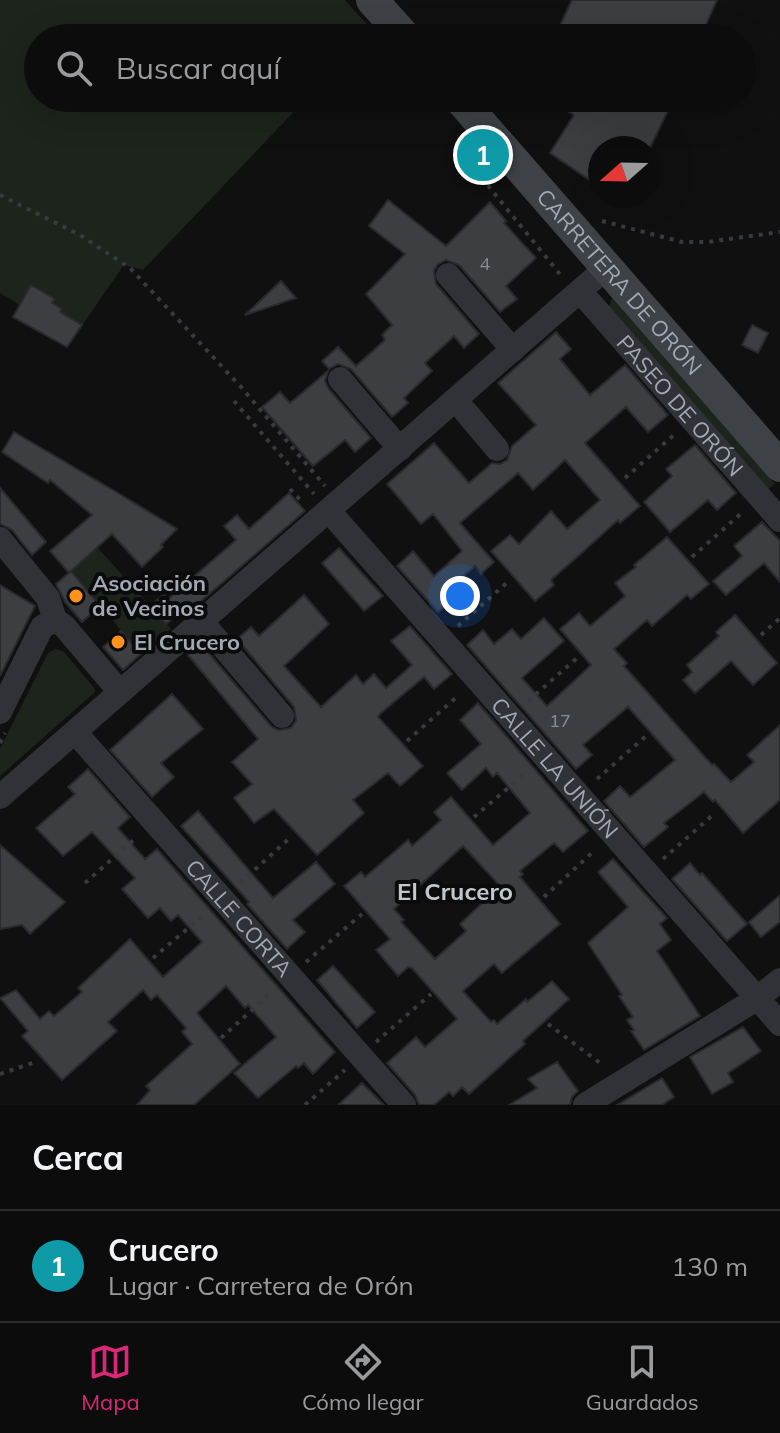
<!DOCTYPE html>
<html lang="es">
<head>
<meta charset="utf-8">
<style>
  body { margin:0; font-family:Mulish,sans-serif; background:#151516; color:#f1f3f6 }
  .compass { position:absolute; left:588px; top:136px; width:72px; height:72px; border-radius:50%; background:#0c0c0d; box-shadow:0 8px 32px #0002; rotate:250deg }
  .you { position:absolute; left:460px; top:596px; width:28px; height:28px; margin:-20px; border:6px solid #fff; border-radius:50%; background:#1a73e8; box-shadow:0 0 0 12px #1a73e833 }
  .badge { display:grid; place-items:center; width:52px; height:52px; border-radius:50%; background:#db2777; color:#fff; font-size:26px; font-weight:700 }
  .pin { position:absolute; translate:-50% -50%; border:4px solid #fff; box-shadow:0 2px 8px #0006 }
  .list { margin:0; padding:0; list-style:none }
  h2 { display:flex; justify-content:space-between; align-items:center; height:104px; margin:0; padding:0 32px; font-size:34px }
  h2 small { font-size:26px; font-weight:400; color:#9a9b9d }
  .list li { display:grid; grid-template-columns:52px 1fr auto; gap:24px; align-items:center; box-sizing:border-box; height:112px; padding:0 32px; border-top:2px solid #2c2c2e }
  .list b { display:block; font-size:30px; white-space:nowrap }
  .list p { margin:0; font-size:26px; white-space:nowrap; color:#9a9b9d }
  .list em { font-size:26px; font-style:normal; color:#9a9b9d }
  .icon { flex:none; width:44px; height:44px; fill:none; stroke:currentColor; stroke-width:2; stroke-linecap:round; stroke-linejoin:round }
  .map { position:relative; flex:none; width:780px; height:1105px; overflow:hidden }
  .search { position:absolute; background:#0c0c0d; box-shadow:0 8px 32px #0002; left:24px; right:24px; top:24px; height:88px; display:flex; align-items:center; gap:20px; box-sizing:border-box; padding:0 28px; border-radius:44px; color:#9a9b9d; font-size:30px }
  .sheet { height:216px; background:#0c0c0d }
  nav { display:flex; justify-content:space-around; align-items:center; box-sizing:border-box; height:112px; border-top:2px solid #2c2c2e; background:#0c0c0d; font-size:22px; color:#9a9b9d }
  nav a { display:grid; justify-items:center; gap:4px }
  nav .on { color:#db2777 }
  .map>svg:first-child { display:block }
</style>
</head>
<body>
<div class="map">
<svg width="780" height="1105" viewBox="0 0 780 1105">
  <rect width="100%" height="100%" fill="#101011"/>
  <path fill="#1c241c" d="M0 0H345L372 30 364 38H38V98H307L143 270 124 265 67 347 13 317 20 305 0 293Z
    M612 298 775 484 767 490 608 308Z
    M97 547 171 629 142 655 71 571Z
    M56 649 64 652 95 689V692L0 776V749L48 653Z"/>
  <path fill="#3c3e42" stroke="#2a2a2e" stroke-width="2" fill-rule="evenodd" d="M572 0H717L700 38H554Z
    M547 98H674L650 148H600V187L550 153 574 115Z
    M388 200 446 246 490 202 506 221 504 223 536 258 506 286 517 299 500 312 459 265 446 260 438 264 434 271 436 284 479 334 464 348 454 336 425 363 432 371 404 398 408 403 392 417 351 369 338 364 329 369 322 361 338 347 356 366 385 340 382 335 392 325 366 294 405 254 369 226Z
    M281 281 296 298 245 315Z
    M31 285 55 299 52 303 62 309 60 312 82 325 67 347 13 317Z
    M752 325 768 333 758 353 742 345Z
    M556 332 571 349 560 359 590 395 625 365 668 415 648 432 626 407 585 443 640 506 620 523 618 520 585 550 551 580 554 585 535 601 491 551 510 535 519 544 551 511 567 529 600 500 565 460 533 490 518 473 460 523 494 562 481 574 475 566 447 590 454 598 438 612 397 566 413 551 434 576 462 551 433 514 421 524 387 484 434 443 469 483 492 463 500 464 507 460 512 446 536 425 498 383Z
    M328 371 325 381 328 388 371 438 355 452 345 440 313 466 262 407 280 392 290 403Z
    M14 432 118 493 177 529 161 545 163 547 142 567 112 534 69 573 50 551 92 515 50 480 48 483 2 452Z
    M695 445 736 493 717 510 708 500 670 532 644 502 672 476 666 469Z
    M0 488 46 542 32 555 12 530 0 524Z
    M289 493 305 511 184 616 180 612 166 624 150 606 164 594 168 599 236 540 224 526 237 515 249 529Z
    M762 522 780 541V582L764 563 726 595 713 581 742 556 734 546Z
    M667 537 709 584 691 599 687 595 652 626 647 620 614 649 627 663 624 666 712 765 714 764 731 782 754 762 747 755 780 725V800L743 833 715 800 713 802 704 792 664 823 668 827 644 847 604 801 620 786 630 797 675 760 628 707 583 745 592 755 576 769 467 645 483 630 494 644 512 629 521 639 544 618 564 641 522 678 547 706 591 665 560 629 579 613 590 626 625 596 615 583 636 567 634 565Z
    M339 548 383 596 364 611 322 563Z
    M71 571 100 606 82 622 65 602 56 584Z
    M0 585 35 606 0 676Z
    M304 595 329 624 284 666 321 707 356 675 363 684 374 674 386 688 412 665 391 641 410 626 452 674 434 689 424 677 381 713 378 717 423 766 400 786 388 773 353 800 364 813 317 855 274 809 254 823 234 798 252 784 232 762 258 739 188 655 201 644 271 726 278 730 291 728 296 720 294 707 237 639 251 627 259 636Z
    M735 615 777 663 753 685 731 661 695 693 683 680 692 672 687 665 719 636 716 632Z
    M121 631 141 654 123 670 103 647Z
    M172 694 203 729 161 763 174 777 152 797 110 750Z
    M478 703 588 831 563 852 554 843 520 871 523 874 520 877 560 924 502 973 494 964 463 991 491 1022 494 1020 497 1024 526 999 527 1002 552 981 569 999 523 1041 525 1044 469 1094 462 1087 453 1096 449 1092 434 1105H419L415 1095 387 1063 416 1037 425 1047 457 1019 412 968 408 967 398 976 376 950 390 939 344 886 361 872 365 877 408 840 412 846 441 820 434 812 451 797 493 845 530 813 497 773 493 777 486 768 462 790 447 773 481 744 460 720ZM463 846 500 886 460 924 466 931 435 959 401 922 404 920 394 909Z
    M88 769 130 817 118 828 145 859 157 849 335 1052 313 1074 304 1063 298 1068 296 1066 258 1098 234 1073 276 1037 248 1005 245 1008 226 986 197 1013 240 1064 194 1105H137L150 1090 146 1086 192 1044 182 1032 186 1028 157 995 151 1000 143 990 108 1022 117 1031 62 1080 22 1036 28 1031 0 998 16 990 40 1019 49 1011 54 1016 82 992 78 988 130 939 163 977 202 942 178 915 171 921 160 908 148 918 122 889 135 878 92 832 63 856 36 828 75 794 68 787Z
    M198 811 273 898 316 862 335 884 293 920 305 932 287 949 247 904 249 902 181 826Z
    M0 845 65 902 30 934 22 925 0 929Z
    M613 859 667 918 660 924 671 940 657 951 700 1016 644 1050 631 1031 634 1030 627 1020 633 1017 619 996 622 995 588 943 628 907 598 872Z
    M690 863 700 875 702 873 747 924 727 941 672 879Z
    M780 895V922L761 937 749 922Z
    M333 966 375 1012 357 1028 317 980Z
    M743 1027 761 1051 728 1073 733 1082 712 1094 690 1057Z
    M557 1062 578 1091 572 1097 570 1105H509L537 1088 528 1079Z
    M662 1078 674 1097 662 1105H617Z
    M362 1083 384 1105H338Z"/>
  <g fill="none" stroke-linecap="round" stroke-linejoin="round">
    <path stroke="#373a3e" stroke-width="4" stroke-dasharray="4 6" stroke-linecap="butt" d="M482 168 481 177 563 278
      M0 195 80 235 130 268 241 387 325 486
      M602 221 682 242H707L780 232
      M234 401 314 494
      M625 478 676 433
      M290 489 302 502
      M692 557 744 511
      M458 626 510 580
      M761 635 780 618
      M528 701 577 658
      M407 741 459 695
      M0 743 5 733
      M597 779 646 736
      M474 817 527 772
      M663 859 715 813
      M85 883 137 837
      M240 883 292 836
      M544 897 595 850
      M153 958 206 913
      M306 962 362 914
      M548 1024 604 1066
      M221 1038 273 991
      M376 1042 431 994
      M0 1074 38 1061
      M305 1105 345 1070"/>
    <g stroke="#313237" stroke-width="24">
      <path d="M448 275 513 350"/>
      <path id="s1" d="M580 291 780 520"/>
      <path d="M340 379 400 449"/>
      <path d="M465 411 497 449"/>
      <path id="s2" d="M329 511 780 1024"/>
      <path d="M0 539 48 598 55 620"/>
      <path d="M202 622 282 716"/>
      <path d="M0 712 42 627 55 620 64 626 120 692"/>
      <path id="s3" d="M75 732 404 1105"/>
      <path d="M0 797 606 268"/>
      <path d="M585 1105 758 998 780 980"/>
    </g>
    <g stroke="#3e4247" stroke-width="32">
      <path d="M372 0 406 38"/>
      <path id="s4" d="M459 98 780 466"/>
    </g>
  </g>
  <g fill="#ff921a" stroke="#0b0b0c" stroke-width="3">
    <circle cx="76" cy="596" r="8"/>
    <circle cx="118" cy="642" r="8"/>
  </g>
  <g text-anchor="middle" stroke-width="8" stroke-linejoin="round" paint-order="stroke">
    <g font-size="18" fill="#878e98">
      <text x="485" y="270">4</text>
      <text x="560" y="727">17</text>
    </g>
    <g font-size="22" fill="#a0a9b4" stroke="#0b0b0c">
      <text dy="8" stroke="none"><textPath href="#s4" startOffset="244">CARRETERA DE ORÓN</textPath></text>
      <text dy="8" stroke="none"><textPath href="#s1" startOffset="152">PASEO DE ORÓN</textPath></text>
      <text dy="8" stroke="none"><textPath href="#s2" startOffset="342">CALLE LA UNIÓN</textPath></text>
      <text dy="8" stroke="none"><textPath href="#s3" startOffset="248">CALLE CORTA</textPath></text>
    </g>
    <g font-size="22" font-weight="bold" fill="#a0a9b4" stroke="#0b0b0c" text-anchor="start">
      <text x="92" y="591">Asociación<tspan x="92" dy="25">de Vecinos</tspan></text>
      <text x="134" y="650">El Crucero</text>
    </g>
    <g font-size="24" font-weight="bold" fill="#c1c7cf" stroke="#0b0b0c">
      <text x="455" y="900">El Crucero</text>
    </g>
  </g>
</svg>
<svg class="compass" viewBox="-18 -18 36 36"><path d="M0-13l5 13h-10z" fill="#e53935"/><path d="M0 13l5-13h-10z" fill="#9a9b9d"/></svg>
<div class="you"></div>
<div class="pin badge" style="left:483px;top:155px;background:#0f9aa8">1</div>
<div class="search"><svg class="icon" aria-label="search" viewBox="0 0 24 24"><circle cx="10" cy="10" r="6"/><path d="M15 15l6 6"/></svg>Buscar aquí</div>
</div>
<section class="sheet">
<h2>Cerca<small></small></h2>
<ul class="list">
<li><span class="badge" style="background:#0f9aa8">1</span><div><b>Crucero</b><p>Lugar · Carretera de Orón</p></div><em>130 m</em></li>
</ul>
</section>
<nav>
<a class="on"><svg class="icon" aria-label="map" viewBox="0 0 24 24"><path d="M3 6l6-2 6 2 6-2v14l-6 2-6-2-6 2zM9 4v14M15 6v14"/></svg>Mapa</a>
<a><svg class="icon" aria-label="directions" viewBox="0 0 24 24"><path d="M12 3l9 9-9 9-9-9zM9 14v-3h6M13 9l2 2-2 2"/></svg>Cómo llegar</a>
<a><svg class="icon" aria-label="saved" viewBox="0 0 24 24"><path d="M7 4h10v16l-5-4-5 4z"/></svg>Guardados</a>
</nav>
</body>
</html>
